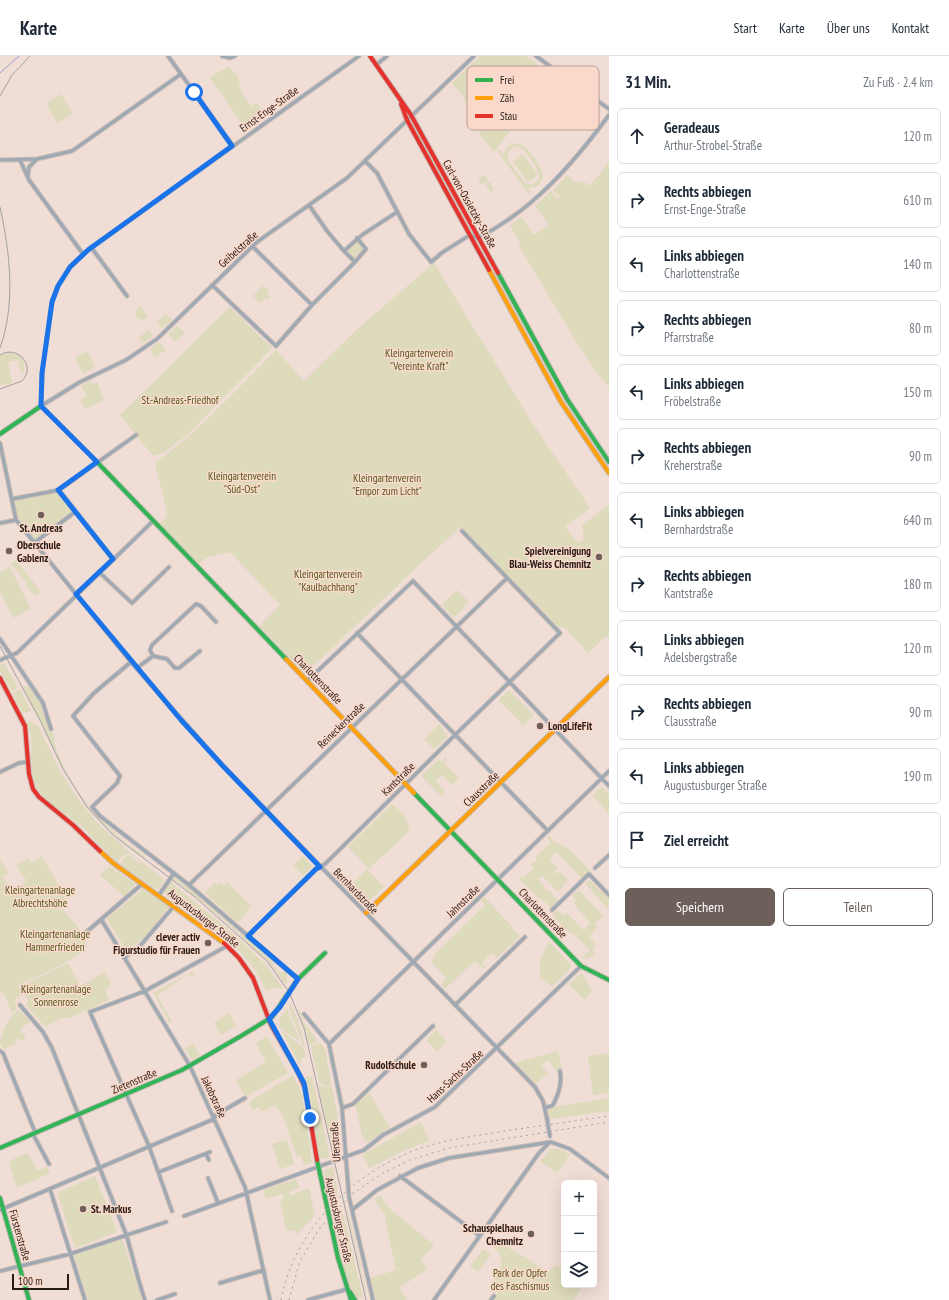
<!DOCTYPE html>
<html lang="de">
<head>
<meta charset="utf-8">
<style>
  body { margin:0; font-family:"PT Sans Narrow",sans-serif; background:#f2f2f3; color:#1f2937 }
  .controls { position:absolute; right:12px; bottom:12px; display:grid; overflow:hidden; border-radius:6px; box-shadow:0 4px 16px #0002 }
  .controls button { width:36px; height:36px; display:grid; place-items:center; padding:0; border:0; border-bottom:1px solid #e0e1e3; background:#fff; color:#1f2937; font:20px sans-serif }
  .scale { position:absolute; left:12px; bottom:10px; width:57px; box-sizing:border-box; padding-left:4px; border:2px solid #271b16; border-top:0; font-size:11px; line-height:14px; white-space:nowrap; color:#271b16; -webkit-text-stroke:3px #fad9cb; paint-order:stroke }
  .stop { position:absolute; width:12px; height:12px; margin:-9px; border:3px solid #1a73e8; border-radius:50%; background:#fff }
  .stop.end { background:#1a73e8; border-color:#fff; box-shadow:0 1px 4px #0008 }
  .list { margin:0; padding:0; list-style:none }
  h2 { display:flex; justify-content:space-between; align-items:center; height:52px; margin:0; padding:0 16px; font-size:17px }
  h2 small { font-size:13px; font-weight:400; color:#747a83 }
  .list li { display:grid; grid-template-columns:26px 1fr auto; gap:12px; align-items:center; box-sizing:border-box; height:56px; margin:0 8px 8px; padding:0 8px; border:1px solid #e0e1e3; border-radius:6px }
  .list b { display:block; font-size:15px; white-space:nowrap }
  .list p { margin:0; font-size:13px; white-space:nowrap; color:#747a83 }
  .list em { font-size:13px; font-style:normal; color:#747a83 }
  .actions { display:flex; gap:8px; padding:12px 16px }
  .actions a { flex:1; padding:9px 0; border:1px solid #6d5f59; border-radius:6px; text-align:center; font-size:14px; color:#6d5f59 }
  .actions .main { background:#6d5f59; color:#fff }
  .icon { flex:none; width:22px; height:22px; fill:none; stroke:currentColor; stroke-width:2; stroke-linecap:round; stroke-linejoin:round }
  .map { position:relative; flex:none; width:609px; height:1244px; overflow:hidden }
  header { display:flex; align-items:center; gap:24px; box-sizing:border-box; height:56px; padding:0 20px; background:#fff; border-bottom:1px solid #e0e1e3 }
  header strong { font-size:19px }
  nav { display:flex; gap:22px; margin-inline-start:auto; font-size:14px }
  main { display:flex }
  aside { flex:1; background:#fff }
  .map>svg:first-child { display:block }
</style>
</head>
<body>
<header>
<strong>Karte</strong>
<nav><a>Start</a><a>Karte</a><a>Über uns</a><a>Kontakt</a></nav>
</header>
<main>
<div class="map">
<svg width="609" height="1244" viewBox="0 0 609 1244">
  <rect width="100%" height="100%" fill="#f0ddd6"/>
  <path fill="#dedabc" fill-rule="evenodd" d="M480 0H526L566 30 540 65 536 62 526 74 517 66 494 96 481 81 470 53 462 39 452 27Z
    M229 10 238 21 241 36 251 50 257 47 266 60 246 73 210 22 218 16 223 22 219 16Z
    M61 38 73 58 57 67 46 47Z
    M517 87C526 89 542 109 543 119 543 123 541 127 538 130L528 132 531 137 529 138 497 95 499 93 503 99 508 90ZM517 90C525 92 541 115 539 123L532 129 525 127 507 103 509 94Z
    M523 98 538 119 528 126 513 106Z
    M609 106V332C574 288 548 237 519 190L521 189 510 169 521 161 534 179 549 169 535 150 551 135 558 143 560 141 553 134 567 119 575 126 583 125 590 130Z
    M486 120 488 126H490L494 134 491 136 485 127 480 128 479 121Z
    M357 184 365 193 355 204 346 195Z
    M434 207 531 365 590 452 565 471 578 487 584 483 582 469 609 449V583L606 580 588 597 564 571 558 572 461 471 420 508 305 618 259 570 280 549 230 496 206 502 198 509 159 468 165 462 167 455 155 407C200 374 237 333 276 294L304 325 355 275Z
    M263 229 269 234 267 236 271 241 267 244 265 242 261 247 253 240Z
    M140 250 148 261 144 265 136 261V255Z
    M230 251 272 292 186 380 163 397 153 400 120 359Z
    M166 258 172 264 162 272 157 265Z
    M177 270 185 277 175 286 168 278Z
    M148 273 153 280 143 287 139 282Z
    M159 286 166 294 155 301 150 293Z
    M87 295 95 311 83 318 75 301Z
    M9 296C24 297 25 305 24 317L21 318 18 304 8 306 12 327 0 330V300Z
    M90 325 92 328 97 326 104 344 86 353 80 344 87 340 81 330Z
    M59 434 75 456 33 485 16 464 12 443Z
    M16 504 41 536 35 540 25 529 27 527 11 508Z
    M10 511 31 553 13 562 0 536V516Z
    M457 534 469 546 454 562 441 549Z
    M4 607 18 632 12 635 0 615V610Z
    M28 629C34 637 40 645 44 655 47 662 49 670 53 677 55 682 54 687 56 692 72 736 107 777 146 800L144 802C123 787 103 771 87 750 60 715 44 671 23 631Z
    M20 633 61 717 81 747 100 770 141 806 129 798H125L117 806C104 795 93 781 80 769 66 757 42 746 35 728 27 708 36 686 27 667L32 665 34 670 37 668 31 655 23 657 13 637Z
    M508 635H510L534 659 523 669 499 644Z
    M439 668 448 680 434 693 424 683Z
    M447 700 446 703H448L444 707 459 722 452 729 442 719 436 725 445 735 441 740 421 720 439 703 442 706Z
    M602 731 609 738V758L592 739Z
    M392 748 405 760 410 774 369 813 348 791Z
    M550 780 555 786 569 793 590 815 582 823 556 796 549 803 558 813 554 816 557 818 560 815 568 824 563 829 564 830 558 836 542 820 538 823 545 831 544 833 550 835 558 845 551 852 541 842H538L518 822 521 820 523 822 534 812 531 808 536 805 537 800 551 787 547 782Z
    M128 799 139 807 142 806 164 823 159 832 156 833 120 808 126 800Z
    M42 800 68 846 61 851 81 875 87 890C81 902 31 924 18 929L21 933 22 939 16 942 15 949 17 952 12 957 3 936 0 937V803L9 817 2 821 13 835 27 825 16 810 28 802 31 807Z
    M303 800 312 810 304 820 293 809Z
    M109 811 136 828 124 840 100 819Z
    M367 813 384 831 365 849 348 832Z
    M174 822 189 832 239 876 238 877 206 849 173 823Z
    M589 824 609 843 608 853 585 827Z
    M171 826 236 880 228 884 166 840 165 835Z
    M215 826 217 829 220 827 224 830 227 826 251 850 238 867 205 837Z
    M143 833 168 850V852L146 880 127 896 107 863Z
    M579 834 603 860 595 868 597 871 589 881 596 888 593 893 595 900 583 903 582 902 590 894 571 876 569 877 552 859 558 854 563 860 566 856 583 874 590 867 573 847 576 844 572 840Z
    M485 841 520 880 497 902 491 897 482 907 486 912 484 913 475 905 445 933 441 928 446 922 431 906 434 902 433 900 485 849 481 845Z
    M241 877 275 907 273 909 282 918 285 915 287 917V926L286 929 268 905 239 879Z
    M237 881 266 909 283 932 275 933V931L267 935 253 911 232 887Z
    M549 885 571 909V912L552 931 540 921V904Z
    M68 907 80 930 105 916 111 928 105 935 109 944 69 962H61L45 971 26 949 28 944 24 939V929Z
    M193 915 194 918 192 922 189 918 157 939 172 966 170 967 153 937Z
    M582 917 592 935 585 944 569 928Z
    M290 946 299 967 305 990 303 989 289 952Z
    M297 950 301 957 304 966 318 986 309 989Z
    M287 952 300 986 280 972 279 963Z
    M19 954 30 966 20 973 26 982 21 986 19 982 15 984 16 987 4 993 0 988C0 979 10 958 19 954Z
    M229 957 236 970 221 979 214 967Z
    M436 974 447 986 437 995 426 984Z
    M282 975 303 991 306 1001 302 1002 300 1010Z
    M267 980 288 1017 245 1041 236 1024 266 1006 256 987Z
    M320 987 325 993 332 1030H325L319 1026 311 990Z
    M193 988 200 999 192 1004 185 993Z
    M558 995 564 1024 548 1004 541 1009 548 1017 535 1028 515 1007Z
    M609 997V1037L593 1039 588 1000Z
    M293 1019 302 1038 312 1106 304 1109 301 1100 297 1101 282 1058 275 1049 269 1052V1054L262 1055 259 1051 253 1054 249 1046Z
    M312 1020 330 1101 325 1103 319 1101 310 1036 305 1021Z
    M317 1027 320 1030 332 1031 337 1056 340 1089 334 1094V1100Z
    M369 1037 390 1071 367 1087 362 1079 355 1049Z
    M609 1042V1055L550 1063 547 1052Z
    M421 1066 429 1085 407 1093 370 1112 369 1111 362 1099Z
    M287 1084 294 1108 280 1113 272 1088Z
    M551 1093H560L570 1098 557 1117 540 1105Z
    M28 1097 37 1115 47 1111 50 1117 17 1132 9 1105Z
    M333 1111 338 1138 328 1147 324 1115Z
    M95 1120 117 1176 75 1192 57 1137Z
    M296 1123 300 1131 290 1135V1140L309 1132 315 1160 296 1179 295 1174 286 1175 280 1144 289 1140 283 1142 282 1138 266 1143 263 1134Z
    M380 1139 391 1154 434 1189 421 1203 427 1214 400 1231 407 1244H376L370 1222 396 1214 384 1157 374 1144Z
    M347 1151 367 1237H366L346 1153Z
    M343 1156 362 1238 363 1241 357 1243 347 1225 333 1166Z
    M486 1180 525 1201 548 1216 555 1209 564 1214V1229H583L574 1244H493L498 1237 489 1230C506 1208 507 1200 484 1183Z
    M122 1182 142 1244H88L74 1199Z
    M484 1193 491 1199 478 1216 470 1210Z"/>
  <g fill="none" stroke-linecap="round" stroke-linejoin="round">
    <path stroke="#93a4d0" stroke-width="1" d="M0 17 19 0"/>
    <g stroke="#c9bbb5" stroke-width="5">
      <path id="street" d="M222 0 230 2 235 0
        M536 0 609 53
        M376 9 387 0
        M181 18 233 90
        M0 104 37 103 72 95 181 18 168 0
        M20 104 29 124 83 198
        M365 105 377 117 409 178 431 206 443 196 470 179 478 182C534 153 573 108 609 59
        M28 119 29 111 36 104
        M309 149 327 175 344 195
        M357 182 366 193 355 206 344 195 362 179 397 156
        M252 190 312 249
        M91 191 127 240
        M212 229 276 290 312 249 355 206
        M41 350 80 326 126 304 157 283 257 186 347 122 474 0
        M41 350 42 317 52 246 58 230 70 211 88 194 359 0
        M41 350 97 406
        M0 387 16 464 131 606 222 709 535 1031 543 1045 547 1063
        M59 434 113 503
        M12 443 59 434 136 379
        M0 467 16 464
        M34 487 75 456
        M99 516 132 547 169 511
        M357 577 548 775
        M0 583 43 647 51 673
        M153 600 167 603 175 612H179L200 595
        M0 604 17 597 153 465
        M131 606 94 637 73 660 120 720 117 727 92 751 100 760 189 829 298 923
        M137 612 153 600 150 594 152 589 196 548 201 550 216 566
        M307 625 413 525 609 730
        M0 716 19 707 28 706
        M595 812 609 799
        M189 829 506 523
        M159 839 174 817
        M552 854 589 818 609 839
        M101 863 190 1010 245 1131 270 1244
        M83 879 142 828
        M248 880 316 813 325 808 455 679 560 577 462 475
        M124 902 140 890 174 850
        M20 949 43 976 52 992 126 1178C133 1200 137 1222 145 1244
        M455 949 525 881
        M304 958 329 988 342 1052 349 1141 373 1244
        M329 988 609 715
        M0 995 3 997 35 1076
        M342 1052 353 1048 433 970
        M545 1052 553 1049C559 1037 562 1028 560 1015
        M33 1078 49 1108
        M206 1098 209 1104
        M159 1116 210 1096
        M400 1120 480 1180
        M208 1122 218 1147
        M50 1133 85 1244
        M0 1154 214 1063 216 1059 245 1042
        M352 1154 377 1134 418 1112 449 1102 551 1086 570 1093 609 1122
        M172 1155 149 1090 90 956 145 935 227 890
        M184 1160 364 1094 383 1079 435 1051 581 910
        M0 1215 70 1198 166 1166
        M220 1227 264 1214
        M157 1244 175 1238
        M308 1244 348 1233
        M434 1244 539 1097 549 1087
        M491 1244 494 1240"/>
    </g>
    <g stroke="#c9bbb5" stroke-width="6">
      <path id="fast" d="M498 217 567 343 609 406
        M0 378 41 350
        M97 406 286 603
        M414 737 581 910 609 924
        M0 1092 182 1014 241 980 272 961 298 923 325 897
        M317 1104 338 1202 351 1244
        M0 1142 29 1244
        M350 1236 355 1244"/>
    </g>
    <g stroke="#c9bbb5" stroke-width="6">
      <path id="slow" d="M489 214 561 346 609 417
        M286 603 414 737
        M100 795 113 807 224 887
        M366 857 609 621"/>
    </g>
    <g stroke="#c9bbb5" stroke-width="6">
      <path id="jam" d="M370 0 411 59 498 217
        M401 48 407 64 489 214
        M0 622 25 670 29 718 33 733 39 741 73 769 100 795
        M224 887 239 902 253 922 271 969 297 1014 305 1032 317 1104"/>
    </g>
    <use href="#street" stroke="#9ea9b3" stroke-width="3"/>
    <use href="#fast" stroke="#30b455" stroke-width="4"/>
    <use href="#slow" stroke="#ff9f0a" stroke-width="4"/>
    <use href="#jam" stroke="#e5322d" stroke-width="4"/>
    <path stroke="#a4a1a2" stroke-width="1" d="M0 40 12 19 30 0
      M0 151C10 196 16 248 0 292
      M0 299C17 288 37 310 22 325L0 333
      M0 590 41 666 63 713 87 751 113 779 195 841 267 905 289 936 304 972 366 1244"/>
    <path stroke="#a4a1a2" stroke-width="1" stroke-dasharray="2 4" stroke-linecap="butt" d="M281 1244C295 1172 353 1116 421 1092 448 1083 476 1080 504 1075 539 1070 574 1065 609 1060
      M289 1244 300 1205 320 1172 352 1138 383 1117 410 1104 449 1092 609 1066"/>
    <g stroke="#c9bbb5" stroke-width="5" stroke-linecap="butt">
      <path id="street-bridge" d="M547 1063 550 1081"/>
    </g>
    <use href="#street-bridge" stroke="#9ea9b3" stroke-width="3"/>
  </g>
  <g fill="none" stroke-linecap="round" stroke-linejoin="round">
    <path stroke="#1a73e8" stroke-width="5" d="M194 36 232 90 88 194 70 211 58 230 52 246 42 317 41 350 97 406 58 434 113 503 76 538 181 664 222 709 320 811 316 813 248 880 298 923 280 951 269 963 304 1027 310 1062"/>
  </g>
  <g fill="#6d5f59" stroke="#fad9cb" stroke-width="1.5">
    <circle cx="41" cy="459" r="4"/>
    <circle cx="9" cy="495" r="4"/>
    <circle cx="599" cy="501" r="4"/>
    <circle cx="540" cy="670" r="4"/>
    <circle cx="208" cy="887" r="4"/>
    <circle cx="424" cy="1009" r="4"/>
    <circle cx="83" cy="1153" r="4"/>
    <circle cx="531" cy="1178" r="4"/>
  </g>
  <g text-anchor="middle" stroke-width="3" stroke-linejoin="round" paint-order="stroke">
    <g font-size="11" fill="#271b16" stroke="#fad9cb">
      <text transform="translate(269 53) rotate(-36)" y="4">Ernst-Enge-Straße</text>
      <text transform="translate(470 148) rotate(61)" y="4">Carl-von-Ossietzky-Straße</text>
      <text transform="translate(238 193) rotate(-42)" y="4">Geibelstraße</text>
      <text transform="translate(318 623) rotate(46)" y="4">Charlottenstraße</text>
      <text transform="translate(341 669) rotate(-44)" y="4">Reineckerstraße</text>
      <text transform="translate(398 723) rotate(-45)" y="4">Kantstraße</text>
      <text transform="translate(481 733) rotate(-44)" y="4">Clausstraße</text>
      <text transform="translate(356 835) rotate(46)" y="4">Bernhardstraße</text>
      <text transform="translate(463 845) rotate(-44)" y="4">Jahnstraße</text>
      <text transform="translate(543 857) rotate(46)" y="4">Charlottenstraße</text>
      <text transform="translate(204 862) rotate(38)" y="4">Augustusburger Straße</text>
      <text transform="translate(455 1020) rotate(-43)" y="4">Hans-Sachs-Straße</text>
      <text transform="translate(134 1025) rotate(-23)" y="4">Zietenstraße</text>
      <text transform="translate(214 1041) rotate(65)" y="4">Jakobstraße</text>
      <text transform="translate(335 1086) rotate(-94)" y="4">Uferstraße</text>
      <text transform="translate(339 1164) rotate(77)" y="4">Augustusburger Straße</text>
      <text transform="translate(20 1179) rotate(74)" y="4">Fürstenstraße</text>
    </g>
    <g font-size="11" fill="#50581d" stroke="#fad9cb">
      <text x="419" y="301">Kleingartenverein<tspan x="419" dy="13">"Vereinte Kraft"</tspan></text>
      <text x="180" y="348">St.-Andreas-Friedhof</text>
      <text x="242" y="424">Kleingartenverein<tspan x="242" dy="13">"Süd-Ost"</tspan></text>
      <text x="387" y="426">Kleingartenverein<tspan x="387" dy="13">"Empor zum Licht"</tspan></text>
      <text x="328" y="522">Kleingartenverein<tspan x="328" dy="13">"Kaulbachhang"</tspan></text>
      <text x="40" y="838">Kleingartenanlage<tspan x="40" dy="13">Albrechtshöhe</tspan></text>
      <text x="55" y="882">Kleingartenanlage<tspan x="55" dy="13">Hammerfrieden</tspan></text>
      <text x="56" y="937">Kleingartenanlage<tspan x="56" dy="13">Sonnenrose</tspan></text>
      <text x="520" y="1221">Park der Opfer<tspan x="520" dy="13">des Faschismus</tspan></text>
    </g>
    <g font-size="11" font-weight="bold" fill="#271b16" stroke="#fad9cb" text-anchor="end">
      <text x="41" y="476" text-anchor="middle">St. Andreas</text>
      <text x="17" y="493" text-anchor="start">Oberschule<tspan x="17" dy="13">Gablenz</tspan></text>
      <text x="591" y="499">Spielvereinigung<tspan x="591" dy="13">Blau-Weiss Chemnitz</tspan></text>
      <text x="548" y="674" text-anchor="start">LongLifeFit</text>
      <text x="200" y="885">clever activ<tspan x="200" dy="13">Figurstudio für Frauen</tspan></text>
      <text x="416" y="1013">Rudolfschule</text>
      <text x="91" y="1157" text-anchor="start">St. Markus</text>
      <text x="523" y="1176">Schauspielhaus<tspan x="523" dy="13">Chemnitz</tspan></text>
    </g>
  </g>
  <rect x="467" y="10" width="132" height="64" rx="6" fill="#fad9cb" stroke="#bba095" stroke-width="1"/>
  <rect x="475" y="22" width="18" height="4" fill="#30b455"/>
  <rect x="475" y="40" width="18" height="4" fill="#ff9f0a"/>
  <rect x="475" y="58" width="18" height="4" fill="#e5322d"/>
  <g font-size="11" fill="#271b16">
    <text x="500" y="28">Frei</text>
    <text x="500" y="46">Zäh</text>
    <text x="500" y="64">Stau</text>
  </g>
</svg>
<div class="controls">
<button>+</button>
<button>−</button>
<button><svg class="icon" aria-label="layers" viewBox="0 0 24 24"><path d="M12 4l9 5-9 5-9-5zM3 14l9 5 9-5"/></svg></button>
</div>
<div class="scale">100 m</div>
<div class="stop" style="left:194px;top:36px"></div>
<div class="stop end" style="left:310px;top:1062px"></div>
</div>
<aside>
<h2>31 Min.<small>Zu Fuß · 2.4 km</small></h2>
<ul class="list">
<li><svg class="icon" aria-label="ahead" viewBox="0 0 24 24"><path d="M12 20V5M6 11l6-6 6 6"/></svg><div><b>Geradeaus</b><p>Arthur-Strobel-Straße</p></div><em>120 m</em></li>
<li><svg class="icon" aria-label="right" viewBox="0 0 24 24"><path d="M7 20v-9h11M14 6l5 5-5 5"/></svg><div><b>Rechts abbiegen</b><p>Ernst-Enge-Straße</p></div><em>610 m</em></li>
<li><svg class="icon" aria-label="left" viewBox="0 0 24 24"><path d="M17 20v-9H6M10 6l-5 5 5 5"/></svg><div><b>Links abbiegen</b><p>Charlottenstraße</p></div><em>140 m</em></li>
<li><svg class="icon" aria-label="right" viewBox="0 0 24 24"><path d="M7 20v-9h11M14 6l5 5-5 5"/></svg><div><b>Rechts abbiegen</b><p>Pfarrstraße</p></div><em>80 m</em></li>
<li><svg class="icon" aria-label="left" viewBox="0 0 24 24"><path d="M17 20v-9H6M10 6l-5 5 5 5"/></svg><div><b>Links abbiegen</b><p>Fröbelstraße</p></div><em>150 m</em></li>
<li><svg class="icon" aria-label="right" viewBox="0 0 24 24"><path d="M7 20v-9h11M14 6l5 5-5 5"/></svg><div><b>Rechts abbiegen</b><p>Kreherstraße</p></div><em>90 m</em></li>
<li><svg class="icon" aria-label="left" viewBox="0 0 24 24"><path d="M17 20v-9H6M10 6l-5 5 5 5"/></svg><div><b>Links abbiegen</b><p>Bernhardstraße</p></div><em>640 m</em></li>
<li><svg class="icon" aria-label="right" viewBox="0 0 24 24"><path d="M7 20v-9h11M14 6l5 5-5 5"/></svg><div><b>Rechts abbiegen</b><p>Kantstraße</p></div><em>180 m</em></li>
<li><svg class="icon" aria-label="left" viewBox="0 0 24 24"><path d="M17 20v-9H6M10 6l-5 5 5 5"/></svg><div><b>Links abbiegen</b><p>Adelsbergstraße</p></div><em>120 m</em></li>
<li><svg class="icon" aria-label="right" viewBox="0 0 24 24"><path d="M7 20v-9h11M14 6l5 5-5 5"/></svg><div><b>Rechts abbiegen</b><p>Clausstraße</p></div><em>90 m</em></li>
<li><svg class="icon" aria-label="left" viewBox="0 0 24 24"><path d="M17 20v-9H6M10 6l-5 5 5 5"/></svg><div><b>Links abbiegen</b><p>Augustusburger Straße</p></div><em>190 m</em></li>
<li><svg class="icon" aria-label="arrive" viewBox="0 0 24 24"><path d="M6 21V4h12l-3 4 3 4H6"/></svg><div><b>Ziel erreicht</b></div></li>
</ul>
<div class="actions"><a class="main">Speichern</a><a>Teilen</a></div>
</aside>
</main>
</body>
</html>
